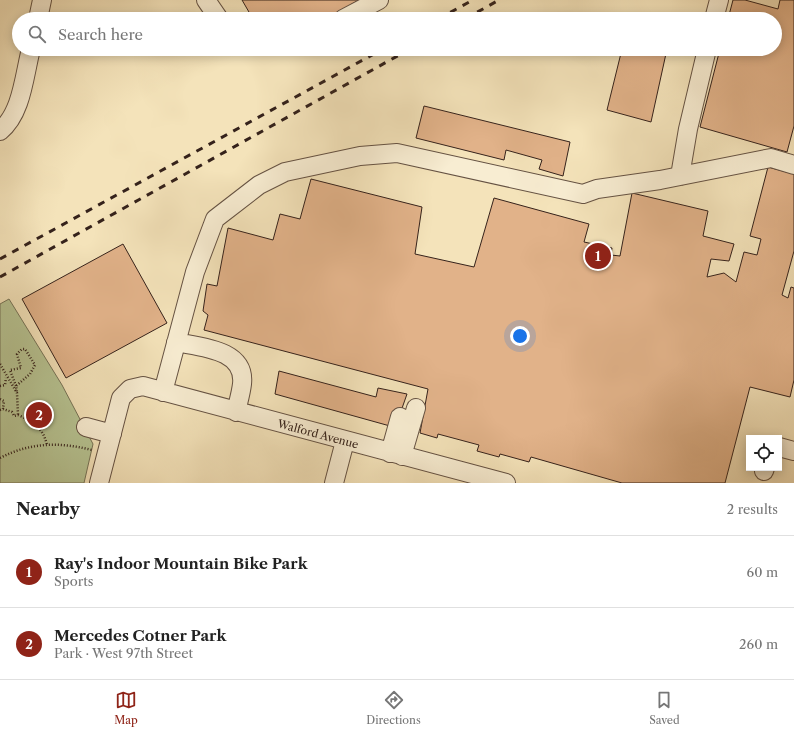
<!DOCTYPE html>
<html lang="en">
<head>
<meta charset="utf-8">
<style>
  body { margin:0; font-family:"Libre Caslon Text",serif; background:#f6f6f6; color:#222 }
  .controls { position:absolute; right:12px; bottom:12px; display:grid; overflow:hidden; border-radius:0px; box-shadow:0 2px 10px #0003 }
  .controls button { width:36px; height:36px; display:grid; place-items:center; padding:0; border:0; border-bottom:1px solid #e0e0e0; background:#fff; color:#222; font:20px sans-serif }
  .you { position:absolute; left:520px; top:336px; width:14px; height:14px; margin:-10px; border:3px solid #fff; border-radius:50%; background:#1a73e8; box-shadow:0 0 0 6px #1a73e833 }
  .badge { display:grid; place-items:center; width:26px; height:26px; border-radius:50%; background:#8f2418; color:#fff; font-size:13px; font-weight:700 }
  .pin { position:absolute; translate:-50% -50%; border:2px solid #fff; box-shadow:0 1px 4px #0006 }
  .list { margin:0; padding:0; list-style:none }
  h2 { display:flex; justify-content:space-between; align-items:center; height:52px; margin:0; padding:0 16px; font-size:17px }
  h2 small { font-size:13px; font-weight:400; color:#767676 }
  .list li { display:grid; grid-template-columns:26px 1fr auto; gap:12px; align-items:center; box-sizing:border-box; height:72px; padding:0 16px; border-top:1px solid #e0e0e0 }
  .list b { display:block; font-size:15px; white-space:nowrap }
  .list p { margin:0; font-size:13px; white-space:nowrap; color:#767676 }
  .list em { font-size:13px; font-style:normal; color:#767676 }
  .icon { flex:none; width:22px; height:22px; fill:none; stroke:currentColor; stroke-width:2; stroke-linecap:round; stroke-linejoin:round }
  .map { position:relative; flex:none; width:794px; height:483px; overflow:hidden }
  .search { position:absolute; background:#fff; box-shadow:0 2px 10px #0003; left:12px; right:12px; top:12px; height:44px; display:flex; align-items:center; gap:10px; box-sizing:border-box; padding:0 14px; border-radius:22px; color:#767676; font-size:15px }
  .sheet { height:196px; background:#fff }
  nav { display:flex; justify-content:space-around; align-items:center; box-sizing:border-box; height:56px; border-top:1px solid #e0e0e0; background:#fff; font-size:11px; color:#767676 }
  nav a { display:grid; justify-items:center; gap:2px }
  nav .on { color:#8f2418 }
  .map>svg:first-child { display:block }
</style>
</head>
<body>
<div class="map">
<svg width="794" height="483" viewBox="0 0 794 483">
  <rect width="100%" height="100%" fill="#f4e3ba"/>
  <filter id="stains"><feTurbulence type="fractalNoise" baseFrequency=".005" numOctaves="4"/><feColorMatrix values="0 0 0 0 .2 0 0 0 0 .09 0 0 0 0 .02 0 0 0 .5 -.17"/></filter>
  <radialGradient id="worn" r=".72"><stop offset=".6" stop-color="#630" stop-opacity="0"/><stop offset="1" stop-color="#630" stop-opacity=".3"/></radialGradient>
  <path fill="#b7c493" stroke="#767357" d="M9 299 62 385 93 444 84 483H0V304Z"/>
  <path fill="#e1b289" stroke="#35221b" d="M242 0H359L326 19H253Z
    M733 0H745L778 9 780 0H794V126L787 152 700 127 720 49H775V19H728Z
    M622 49H667L651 122 607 110Z
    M424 106 570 142 563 176 539 169 542 160 506 150 504 160 416 138Z
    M768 167 794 174V251L782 295 788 298 791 287 794 288V380L790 397 750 387 725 483H622L531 457 529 462 500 454 499 457 477 451 479 445 438 434 437 438 420 433 428 389 204 330 208 315 203 311 207 284 217 286 228 228 273 240 280 214 300 219 311 179 422 207 415 254 474 267 494 198 589 224 584 242 612 248 611 255 620 256 632 193 708 211 703 236 734 244 729 261 711 259 707 277 724 273 736 282 744 252 757 255 761 239 750 236Z
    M123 244 167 323 66 378 22 299Z
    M279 371 376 397 378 388 407 394 400 414 390 426 275 394Z"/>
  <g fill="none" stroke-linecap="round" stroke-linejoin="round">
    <g stroke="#655243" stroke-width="20">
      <path id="minor" d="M206 0 219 19
        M38 19 42 0
        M343 19 379 0
        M714 19 719 0
        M0 131C22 113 24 76 31 49
        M680 176 688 129 707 49
        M176 342C200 347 246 349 242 384 241 393 238 403 236 412
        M163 392 195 272 215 219 259 185 285 172 360 156 397 153 583 194 597 189 660 180 771 158 794 165
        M86 427 112 434
        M779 447 794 451
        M390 453 400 417
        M402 456 416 408
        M764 471 765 468
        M99 483 121 398 130 389 143 386 506 483
        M334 483 345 441"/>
    </g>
    <path stroke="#35221b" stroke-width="2.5" stroke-dasharray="1 2" stroke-linecap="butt" d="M0 364 17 393 18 415
      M0 386 5 385 6 378
      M16 386 10 370 21 368 17 354 22 349H25L35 365 30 374 16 386 17 393
      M0 399 4 401 3 409
      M0 410 3 409 12 412 14 416 18 415C34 422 43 428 47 445
      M0 458C31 442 60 442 92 450"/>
    <use href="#minor" stroke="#f8edd2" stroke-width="18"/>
    <path stroke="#35221b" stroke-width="3" stroke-dasharray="7 7" stroke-linecap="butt" d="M438 19 473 0
      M465 19 499 0
      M0 259 383 49
      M0 277 410 49"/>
  </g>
  <g text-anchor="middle" stroke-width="4" stroke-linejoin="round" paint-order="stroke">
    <g font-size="11" fill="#35221b" stroke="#f8edd2">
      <text transform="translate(318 434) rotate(15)" y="4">Walford Avenue</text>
    </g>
  </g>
  <rect width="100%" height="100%" filter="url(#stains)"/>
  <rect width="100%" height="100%" fill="url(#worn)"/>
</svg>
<div class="controls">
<button><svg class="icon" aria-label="locate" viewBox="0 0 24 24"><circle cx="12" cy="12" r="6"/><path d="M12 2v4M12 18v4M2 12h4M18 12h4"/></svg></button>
</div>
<div class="you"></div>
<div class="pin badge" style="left:598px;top:256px">1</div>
<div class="pin badge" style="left:39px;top:415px">2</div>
<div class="search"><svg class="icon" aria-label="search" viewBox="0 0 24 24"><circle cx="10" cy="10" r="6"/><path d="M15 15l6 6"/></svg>Search here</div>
</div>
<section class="sheet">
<h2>Nearby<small>2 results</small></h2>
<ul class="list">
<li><span class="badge">1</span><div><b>Ray's Indoor Mountain Bike Park</b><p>Sports</p></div><em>60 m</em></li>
<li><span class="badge">2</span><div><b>Mercedes Cotner Park</b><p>Park · West 97th Street</p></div><em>260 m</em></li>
</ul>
</section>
<nav>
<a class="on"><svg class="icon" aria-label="map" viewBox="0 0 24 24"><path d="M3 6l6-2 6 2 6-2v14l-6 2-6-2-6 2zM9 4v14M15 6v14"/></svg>Map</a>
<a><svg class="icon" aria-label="directions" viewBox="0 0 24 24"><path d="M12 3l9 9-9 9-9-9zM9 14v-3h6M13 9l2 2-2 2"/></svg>Directions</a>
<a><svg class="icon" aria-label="saved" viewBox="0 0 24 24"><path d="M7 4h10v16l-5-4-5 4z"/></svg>Saved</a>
</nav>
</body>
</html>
